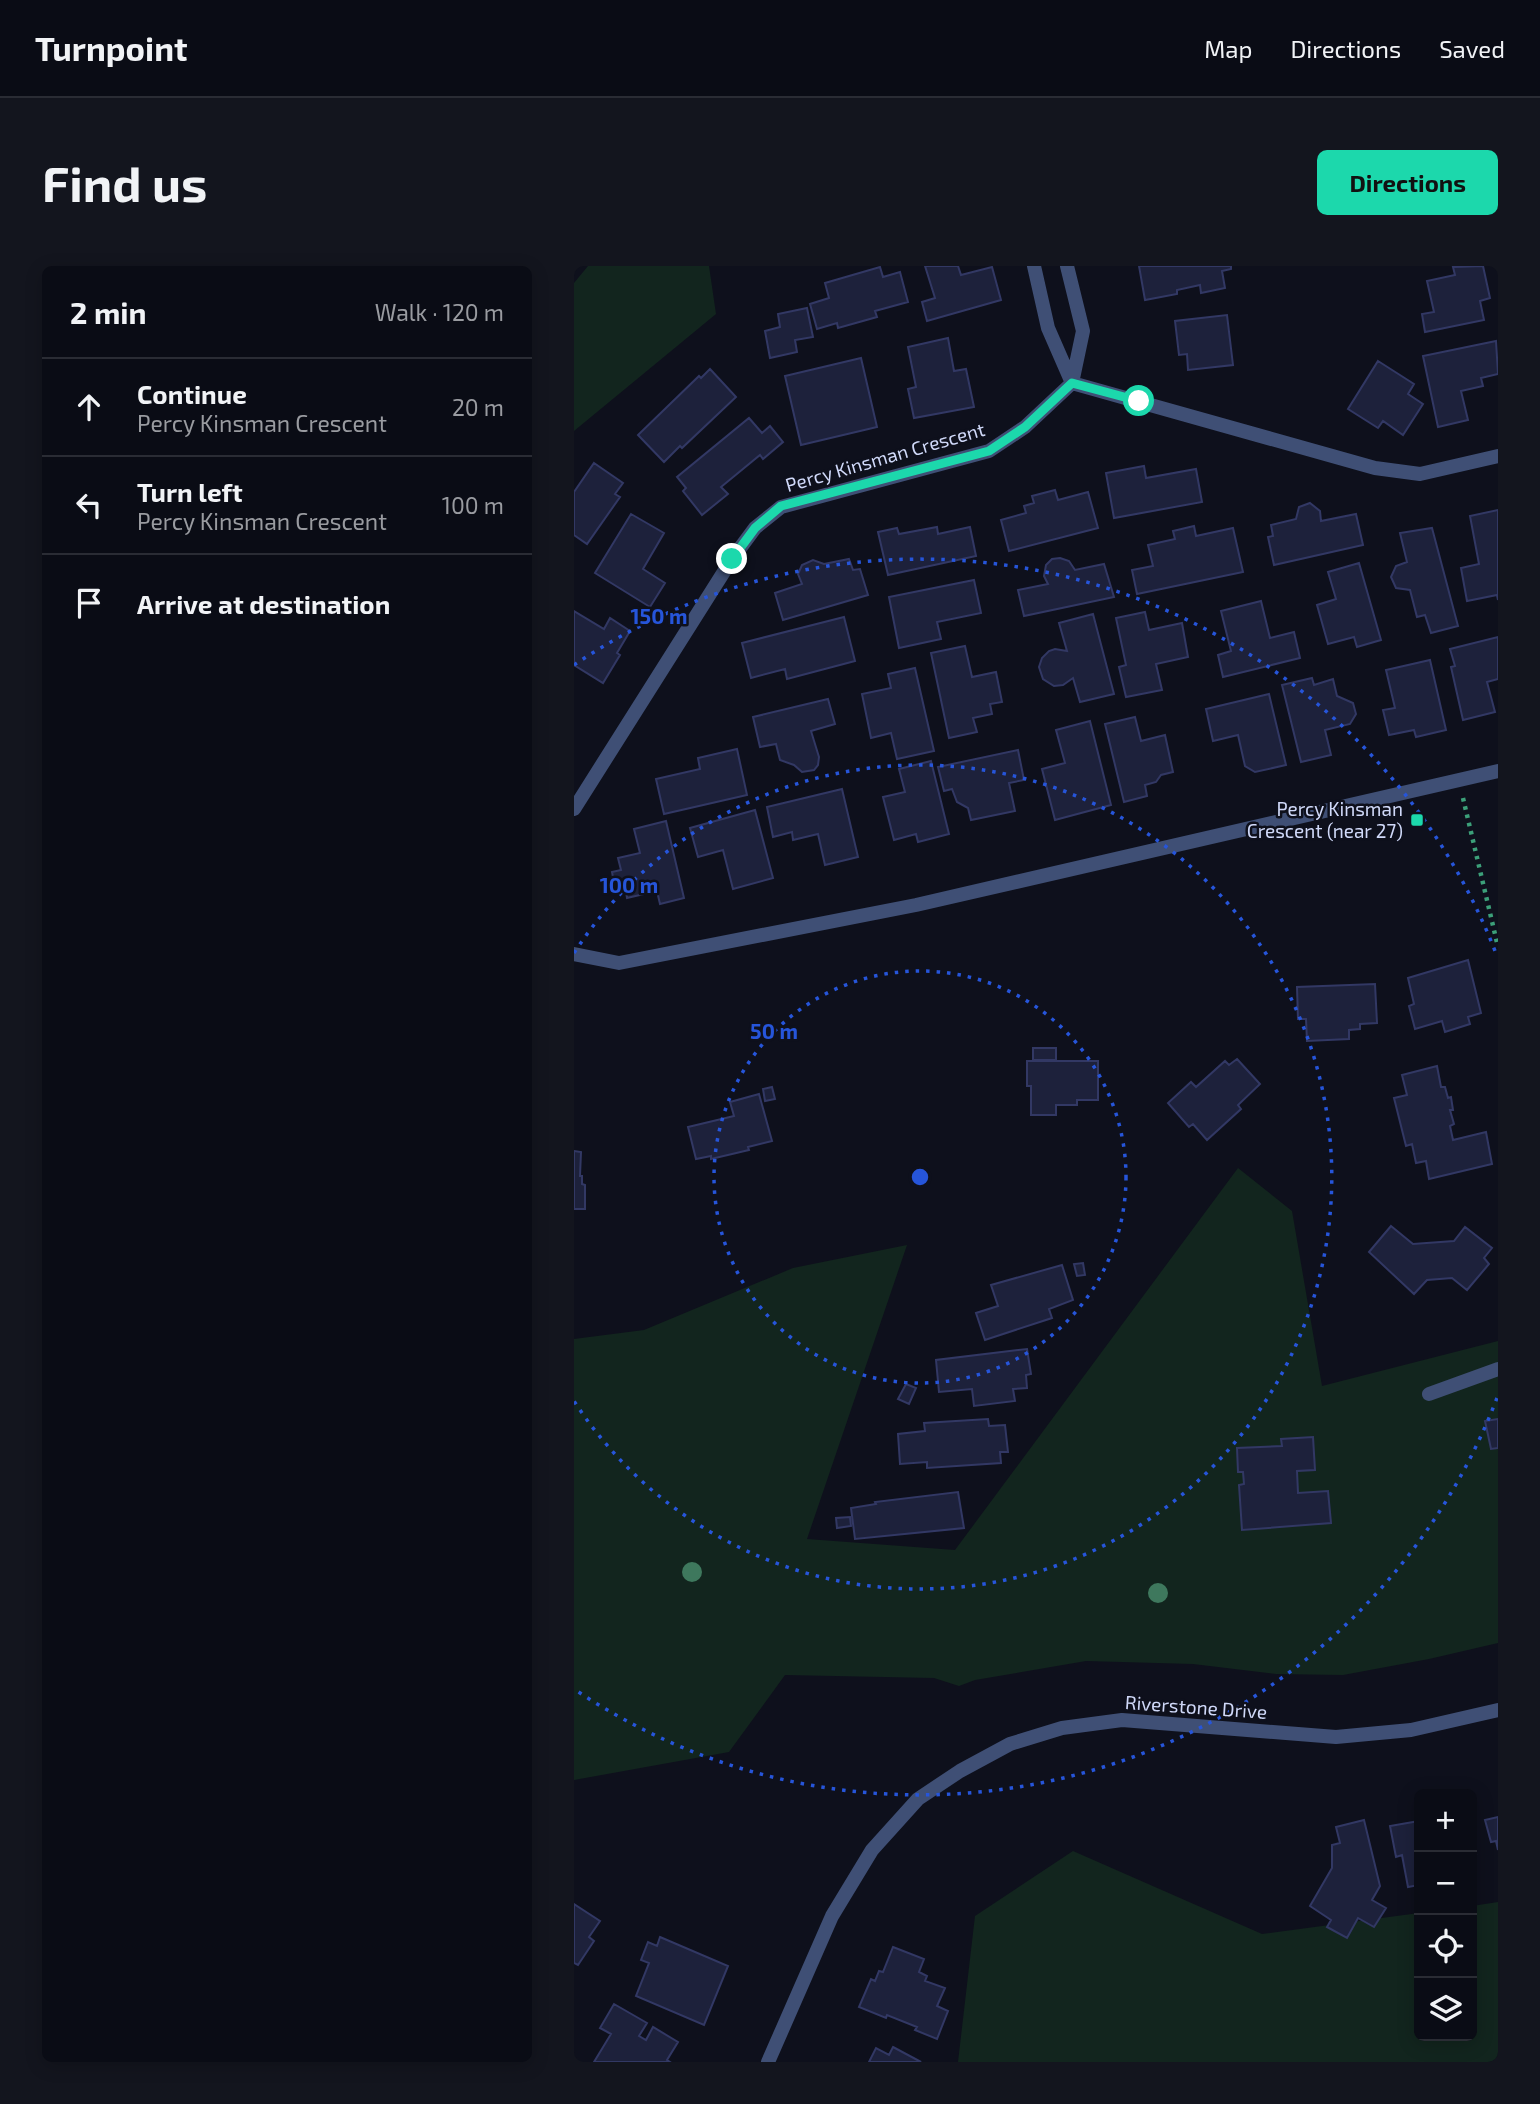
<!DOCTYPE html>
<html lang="en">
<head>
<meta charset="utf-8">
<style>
  body { margin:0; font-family:"Exo 2",sans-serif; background:#13151e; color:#f1f3f6 }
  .controls { position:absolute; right:21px; bottom:21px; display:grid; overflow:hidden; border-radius:10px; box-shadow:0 4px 18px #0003 }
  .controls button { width:63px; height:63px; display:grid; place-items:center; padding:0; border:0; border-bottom:2px solid #2a2c34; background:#0a0c15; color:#f1f3f6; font:35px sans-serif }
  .stop { position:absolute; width:21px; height:21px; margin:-16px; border:5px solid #1cd8ac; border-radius:50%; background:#fff }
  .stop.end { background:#1cd8ac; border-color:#fff; box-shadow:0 2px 7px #0008 }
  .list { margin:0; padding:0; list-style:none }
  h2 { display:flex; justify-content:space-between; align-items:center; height:91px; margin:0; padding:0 28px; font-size:30px }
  h2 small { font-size:23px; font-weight:400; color:#999ba0 }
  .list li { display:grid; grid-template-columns:46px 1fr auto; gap:21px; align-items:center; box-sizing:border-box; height:98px; padding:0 28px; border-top:2px solid #2a2c34 }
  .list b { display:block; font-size:26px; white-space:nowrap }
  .list p { margin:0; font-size:23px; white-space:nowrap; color:#999ba0 }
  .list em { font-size:23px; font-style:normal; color:#999ba0 }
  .icon { flex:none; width:38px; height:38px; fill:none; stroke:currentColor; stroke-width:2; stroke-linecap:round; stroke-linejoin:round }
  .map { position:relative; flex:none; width:924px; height:1796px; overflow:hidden; border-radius:10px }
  header { display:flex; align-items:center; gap:42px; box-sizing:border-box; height:98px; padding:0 35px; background:#0a0c15; border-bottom:2px solid #2a2c34 }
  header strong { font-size:33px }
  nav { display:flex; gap:38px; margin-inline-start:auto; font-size:24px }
  .intro { display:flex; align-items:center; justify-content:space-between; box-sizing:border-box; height:168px; padding:0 42px }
  h1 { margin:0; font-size:49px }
  .button { padding:18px 32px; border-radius:10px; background:#1cd8ac; color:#111; font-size:24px; font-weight:700 }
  main { display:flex; gap:42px; padding:0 42px }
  aside { flex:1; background:#0a0c15; border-radius:10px; box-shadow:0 4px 18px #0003 }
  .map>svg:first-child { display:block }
</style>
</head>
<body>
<header>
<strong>Turnpoint</strong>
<nav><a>Map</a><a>Directions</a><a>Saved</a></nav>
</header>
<div class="intro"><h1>Find us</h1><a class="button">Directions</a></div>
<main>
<aside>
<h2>2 min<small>Walk · 120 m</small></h2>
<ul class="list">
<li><svg class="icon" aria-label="ahead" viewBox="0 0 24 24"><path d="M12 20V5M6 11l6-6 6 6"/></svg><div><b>Continue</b><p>Percy Kinsman Crescent</p></div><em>20 m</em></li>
<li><svg class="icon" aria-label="left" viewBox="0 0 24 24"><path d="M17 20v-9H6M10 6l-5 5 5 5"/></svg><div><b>Turn left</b><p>Percy Kinsman Crescent</p></div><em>100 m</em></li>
<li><svg class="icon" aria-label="arrive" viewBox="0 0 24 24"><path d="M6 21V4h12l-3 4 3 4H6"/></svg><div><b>Arrive at destination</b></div></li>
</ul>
</aside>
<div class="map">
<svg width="924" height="1796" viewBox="0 0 924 1796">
  <rect width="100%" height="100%" fill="#0e101c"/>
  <path fill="#12251e" d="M14 0H135L142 48 0 165V17Z
    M664 902 718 945 748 1120 924 1075V1377L855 1393 769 1409 702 1408 619 1398 512 1395 401 1414 385 1420 360 1412 211 1409 155 1486 0 1514V1073L70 1064 219 1002 333 979 233 1273 381 1284Z
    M499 1585 688 1668 845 1647V1770H898V1640L924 1636V1796H384L401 1650Z"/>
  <path fill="#1d213b" stroke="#323864" stroke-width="2" d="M351 0H384L387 9 418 1 427 34 353 55 348 36 361 32Z
    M565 0H657V3L648 5 651 22 627 27 626 19 603 24V28L571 34Z
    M909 0 916 32 906 35 910 54 851 66 848 48 860 46 853 15 881 9 879 1Z
    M306 1 309 11 326 6 334 36 301 45 303 51 264 62 263 57 243 63 236 38 255 32 251 17Z
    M233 42 239 71 221 74 223 86 196 92 191 65 206 61 204 48Z
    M653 49 659 99 614 104 613 88 605 89 601 55Z
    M374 72 380 105 392 103 400 141 340 152 334 123 342 121 334 81Z
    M922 75 924 108 907 112 909 120 887 125 894 154 864 161 849 90Z
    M287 92 303 161 227 179 211 110Z
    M804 95 840 118 834 128 849 138 829 169 809 155 804 162 774 143Z
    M136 103 162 131 108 182 106 180 90 196 64 169 125 110 127 112Z
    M175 152 188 167 196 160 209 176 189 193 186 189 147 221 154 228 128 249 109 225 112 222 103 211Z
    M20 197 49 217 41 228 46 231 13 278 0 269V226Z
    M570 200 572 212 622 203 628 236 540 252 532 207Z
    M481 224 484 234 514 226 524 262 435 285 427 254 452 247 450 240 460 237 458 230Z
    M736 237 746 245 747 255 782 248 789 279 700 299 694 271 699 270 697 259 722 253 725 241Z
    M924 244V334L923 329 893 335 887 302 905 298 896 250Z
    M57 248 90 267 69 303 91 317 76 341 21 307Z
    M620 260 622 270 659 262 669 306 563 328 558 304 579 300 574 279 601 273 599 265Z
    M363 261 364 268 396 261 402 290 314 309 304 266 323 262 325 268Z
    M858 262 884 360 857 367 851 349 843 351 836 324 822 322 817 311 822 300 833 296 826 267Z
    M486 292 495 295 501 304 530 298 540 331 450 350 444 324 474 318 470 310 472 299 478 293Z
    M275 293 279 304 286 303 294 329 209 354 201 327 228 318 224 308 228 299 239 294 250 298Z
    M785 297 807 374 783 381 780 371 754 378 743 339 762 333 754 306Z
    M400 314 407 347 363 356 367 373 325 382 315 331Z
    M687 335 696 372 720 366 726 392 649 411 644 389 657 385 647 345Z
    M0 345 30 363 36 352 56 365 43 387 46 389 29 417 0 399Z
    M571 346 575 364 608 357 614 391 582 398 588 424 552 431 545 401 552 399 542 352Z
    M519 348 540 428 506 436 499 412 489 419 480 420 469 413 465 401 468 392 475 385 481 383 493 385 485 357Z
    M270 351 281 395 213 413 211 403 177 412 168 377Z
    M924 371V413L913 416 921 446 889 454 877 401 881 400 876 383Z
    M391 380 398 411 422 406 428 436 416 438 418 448 399 452 403 466 375 472 357 387Z
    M856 394 872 464 842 471 840 464 815 469 809 444 821 442 812 404Z
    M341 402 360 485 323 493 317 467 297 472 288 428 317 422 314 408Z
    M738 412 740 419 759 413 763 430 779 437 782 448 776 458 751 464 757 489 727 496 708 419Z
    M695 428 712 499 681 506 671 500 664 469 639 475 632 443Z
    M254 433 261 458 237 465 245 491 244 499 240 504 228 506 220 499 206 494 202 478 186 481 179 451Z
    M561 451 567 475 591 469 599 506 587 509 582 516 571 519 573 530 550 536 531 458Z
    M516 455 537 539 481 554 468 503 491 497 482 464Z
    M163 483 173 529 90 548 82 513 126 503 124 492Z
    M444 484 450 514 435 517 441 545 397 554 394 542 383 536 378 523 370 525 364 501Z
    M357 495 375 568 344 576 342 568 320 574 309 531 331 526 325 503Z
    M268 523 284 591 251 599 244 568 219 574 218 566 199 571 193 541Z
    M181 544 199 612 159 623 149 584 124 591 116 562Z
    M92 555 110 632 86 638 83 625 53 632 52 625 42 627 38 606 47 604 44 592 66 587 60 563Z
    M894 694 907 747 894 751 896 758 871 766 868 755 841 763 835 740 840 738 834 712Z
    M801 718 803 757 786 758V763L775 764V773L733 775 732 753H724L723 721Z
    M459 782H482V794H459Z
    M663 793 686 818 664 839 667 843 633 874 619 858 615 861 594 837 617 816 622 821 651 795 655 799Z
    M453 795H524V834H503V839H482V849H457V820H453Z
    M863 800 867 821H871L874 832 877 831 879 844H876L880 858 876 860 879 874 912 866 918 898 855 913 852 895 842 897 838 878 832 880 820 832 833 829 828 809Z
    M198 821 201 833 191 835 189 823Z
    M185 828 198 875 174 881 175 884 137 893V890L122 893 114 861 160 850 156 836Z
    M0 885 7 886 6 910H8V918L11 919V943H0Z
    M817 960 839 978 880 975 891 961 918 982 910 992 915 998 893 1024 878 1012 853 1014 840 1028 795 986Z
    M509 997 511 1009 503 1010 500 998Z
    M488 999 499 1034 475 1043 478 1052 411 1074 402 1047 424 1040 417 1019Z
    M453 1083 457 1108 452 1109 453 1122 439 1123 441 1135 400 1140 398 1123 365 1126 362 1094Z
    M332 1118 342 1122 335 1138 324 1133Z
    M414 1153 415 1160 431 1159 434 1186H426L427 1197 353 1202V1196L326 1198 324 1168 351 1165 350 1157Z
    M924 1153V1182L917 1183 911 1155Z
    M739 1171 741 1204 723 1205 724 1227 754 1225 757 1257 668 1264 665 1219 670 1218 669 1206H664L663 1182 708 1180 707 1173Z
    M384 1226 390 1262 281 1273 277 1242 302 1238 301 1236Z
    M276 1251 277 1260 263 1262 262 1252Z
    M924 1551V1584L922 1575 917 1576 911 1554Z
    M790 1554 806 1620 798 1634 812 1642 800 1661 784 1652 773 1672 753 1661 757 1654 736 1640 758 1602V1579L766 1577 762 1561Z
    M845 1555V1619L834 1621 828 1589 822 1591 816 1560Z
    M898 1567 902 1588 898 1589 901 1609H898Z
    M0 1638 26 1655 15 1671 20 1675 4 1699 0 1697Z
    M86 1671 154 1700 130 1759 62 1730 75 1697 67 1694 74 1676 83 1680Z
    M319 1681 350 1693 345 1706 353 1710 351 1715 371 1722 363 1740 374 1745 363 1773 341 1764 343 1761 313 1749 312 1752 285 1741 297 1713 301 1715 305 1705 309 1706Z
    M40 1738 73 1757 65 1770 72 1774 79 1761 104 1776 93 1794 96 1796H20L37 1768 26 1762Z
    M319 1781 347 1796H295L302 1782 315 1789Z"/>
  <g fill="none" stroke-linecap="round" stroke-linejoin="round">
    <path stroke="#3ca079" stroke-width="4.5" stroke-dasharray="3.5 5" stroke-linecap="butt" d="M889 532 924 681"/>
    <path stroke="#3f4f75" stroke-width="14" d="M855 1128 924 1103"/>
    <path stroke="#3f4f75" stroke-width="14" d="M460 0 474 62 498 117
      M493 0 509 65 498 117
      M498 117 801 202 846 208 924 190
      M0 543 158 293 181 262 207 241 415 185 451 161 498 117
      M0 688 45 697 342 639 924 505
      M194 1796 258 1650 298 1584 344 1533 386 1505 436 1478 488 1462 548 1454 762 1471 837 1464 924 1444"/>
  </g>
  <g fill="#3e785d">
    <circle cx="118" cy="1306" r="10"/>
    <circle cx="584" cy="1327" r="10"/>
  </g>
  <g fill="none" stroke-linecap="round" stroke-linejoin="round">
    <path stroke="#1cd8ac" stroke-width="9" d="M158 293 181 262 207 240 415 185 451 161 498 117 565 135"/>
  </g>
  <g fill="none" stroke="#2655da" stroke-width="3.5" stroke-dasharray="3.5 7">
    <circle cx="346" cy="911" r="206"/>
    <path d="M0 687A412 412 0 1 1 0 1135"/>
    <path d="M923 1132A618 618 0 0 1 0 1423M0 399A618 618 0 0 1 923 690"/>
  </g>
  <rect fill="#1cd8ac" stroke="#0e101c" stroke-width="2.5" x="836" y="547" width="14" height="14" rx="3.5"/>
  <g text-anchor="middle" stroke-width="5" stroke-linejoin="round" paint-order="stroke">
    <g font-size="19" fill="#d0d9f9" stroke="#0e101c">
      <text transform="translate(311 191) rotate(-16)" y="7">Percy Kinsman Crescent</text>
      <text transform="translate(622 1441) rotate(4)" y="7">Riverstone Drive</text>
    </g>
    <g font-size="19" fill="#d0d9f9" stroke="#0e101c" text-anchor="end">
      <text x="829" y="550">Percy Kinsman<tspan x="829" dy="22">Crescent (near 27)</tspan></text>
    </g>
  </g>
  <circle cx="346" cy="911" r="10" fill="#2655da" stroke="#0e101c" stroke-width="3.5"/>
  <g font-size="21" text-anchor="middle" font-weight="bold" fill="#2655da" stroke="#0e101c" stroke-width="5" stroke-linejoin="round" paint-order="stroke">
    <text x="85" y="358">150 m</text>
    <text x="55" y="627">100 m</text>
    <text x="200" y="773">50 m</text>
  </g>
</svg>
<div class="controls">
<button>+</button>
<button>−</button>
<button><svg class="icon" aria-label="locate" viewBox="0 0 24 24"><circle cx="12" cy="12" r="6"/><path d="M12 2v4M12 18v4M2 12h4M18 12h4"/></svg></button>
<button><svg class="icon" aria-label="layers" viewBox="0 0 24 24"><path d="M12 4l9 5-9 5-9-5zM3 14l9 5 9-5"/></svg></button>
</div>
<div class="stop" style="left:565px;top:135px"></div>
<div class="stop end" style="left:158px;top:293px"></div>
</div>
</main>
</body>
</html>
